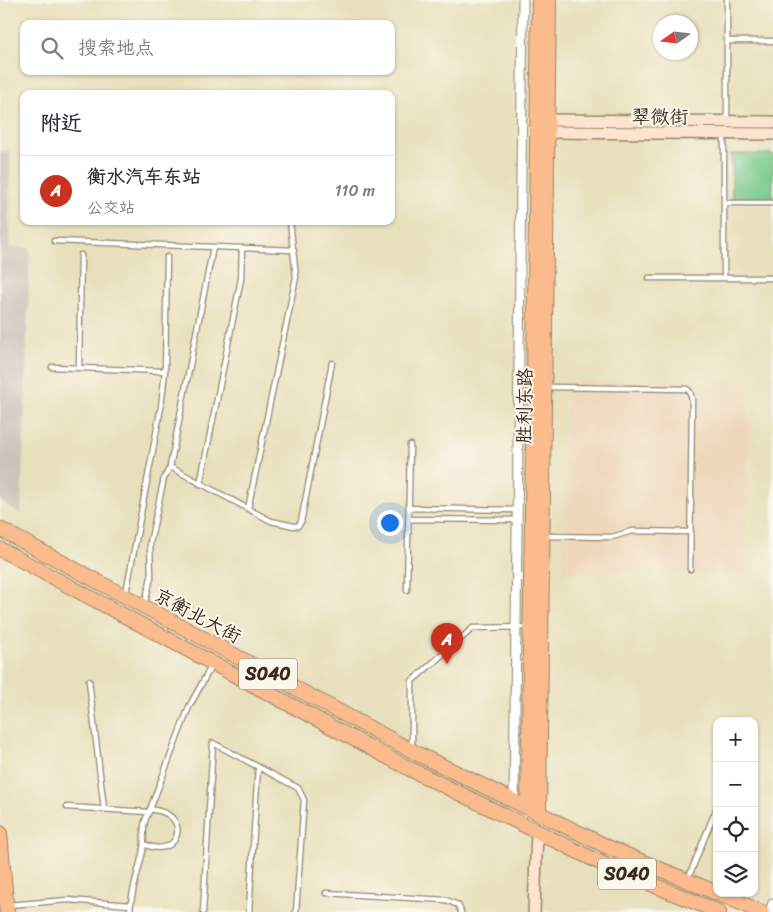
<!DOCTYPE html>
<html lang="zh">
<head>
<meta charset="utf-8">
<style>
  body { margin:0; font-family:Sriracha,"LXGW WenKai TC",sans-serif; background:#f7f7f7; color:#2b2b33 }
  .controls { position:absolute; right:15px; bottom:15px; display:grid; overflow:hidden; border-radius:10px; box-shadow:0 1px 4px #0004 }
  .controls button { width:45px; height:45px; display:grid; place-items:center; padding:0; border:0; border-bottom:1px solid #e1e1e2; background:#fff; color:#2b2b33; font:25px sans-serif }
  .compass { position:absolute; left:653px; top:15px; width:45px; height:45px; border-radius:50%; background:#fff; box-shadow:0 1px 4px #0004; rotate:256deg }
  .you { position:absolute; left:389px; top:522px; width:18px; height:18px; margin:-12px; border:4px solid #fff; border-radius:50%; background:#1a73e8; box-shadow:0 0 0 8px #1a73e833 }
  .badge { display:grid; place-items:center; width:32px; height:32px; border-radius:50%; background:#c8321e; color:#fff; font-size:16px; font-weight:700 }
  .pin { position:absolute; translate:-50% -41px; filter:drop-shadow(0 1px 2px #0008) }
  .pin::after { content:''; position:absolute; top:26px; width:18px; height:15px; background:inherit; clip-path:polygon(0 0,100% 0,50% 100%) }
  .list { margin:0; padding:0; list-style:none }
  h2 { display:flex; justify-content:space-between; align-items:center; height:65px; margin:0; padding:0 20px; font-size:21px }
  h2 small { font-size:16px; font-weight:400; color:#7c7c81 }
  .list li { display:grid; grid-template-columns:32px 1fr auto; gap:15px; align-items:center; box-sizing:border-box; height:70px; padding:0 20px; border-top:1px solid #e1e1e2 }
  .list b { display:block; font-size:19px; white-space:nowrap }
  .list p { margin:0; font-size:16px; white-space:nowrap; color:#7c7c81 }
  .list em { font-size:16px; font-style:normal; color:#7c7c81 }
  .icon { flex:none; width:28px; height:28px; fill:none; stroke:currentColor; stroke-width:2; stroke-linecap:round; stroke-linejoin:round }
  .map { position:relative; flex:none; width:773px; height:912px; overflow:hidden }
  .search { position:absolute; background:#fff; box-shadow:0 1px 4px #0004; left:20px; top:20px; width:375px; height:55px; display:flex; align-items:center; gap:12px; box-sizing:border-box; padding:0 18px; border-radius:10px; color:#7c7c81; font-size:19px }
  .panel { position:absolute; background:#fff; box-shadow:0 1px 4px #0004; left:20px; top:90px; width:375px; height:135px; border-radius:10px }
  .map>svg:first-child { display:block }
</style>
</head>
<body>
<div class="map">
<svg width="773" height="912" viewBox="0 0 773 912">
  <rect width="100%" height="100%" fill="#fbf7ec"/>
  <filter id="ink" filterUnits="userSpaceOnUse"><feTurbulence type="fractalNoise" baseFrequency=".02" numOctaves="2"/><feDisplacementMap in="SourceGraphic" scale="10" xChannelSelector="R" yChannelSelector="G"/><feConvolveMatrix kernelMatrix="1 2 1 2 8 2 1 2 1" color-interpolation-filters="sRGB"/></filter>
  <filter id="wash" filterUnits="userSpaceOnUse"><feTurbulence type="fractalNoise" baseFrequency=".0096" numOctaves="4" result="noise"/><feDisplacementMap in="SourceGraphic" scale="20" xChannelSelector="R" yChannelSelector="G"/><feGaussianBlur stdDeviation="1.12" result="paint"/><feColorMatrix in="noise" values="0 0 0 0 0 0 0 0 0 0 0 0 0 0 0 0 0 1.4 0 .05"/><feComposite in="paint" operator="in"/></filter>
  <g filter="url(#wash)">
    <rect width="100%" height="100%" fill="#e8e0bc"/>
    <path fill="#eed7bb" d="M566 381 749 383 746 574 564 572Z"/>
    <path fill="#ccc2b9" d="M10 151 9 247 30 248 21 515 0 500V152Z"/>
    <path fill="#77c98b" stroke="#597a54" d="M731 154H773V198H732Z"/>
  </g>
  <g filter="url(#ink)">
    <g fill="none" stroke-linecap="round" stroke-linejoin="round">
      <g stroke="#92856d" stroke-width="7">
        <path id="lane" d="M727 41H773
          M727 120V0
          M724 203H773
          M54 241 294 250
          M649 278H773
          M724 278V135
          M52 367 165 371
          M79 367 81 255
          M547 387 687 389 690 392 692 400 690 569
          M170 467 271 521 294 526H298L301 522 332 363
          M200 484 241 279 242 248
          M409 508 517 510
          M248 509 296 277 290 221
          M409 519 517 520
          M545 536 612 537 632 531 691 532
          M407 590 410 445
          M126 593 161 407 165 371 167 257
          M145 603 151 577 150 543 164 478 170 467 213 247
          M89 681 104 809
          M412 747V681L473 628 529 627
          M67 807 149 812
          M144 844C176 859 189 824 165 813 161 811 155 810 150 809
          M688 879 717 807
          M326 893 446 900 458 905 461 912
          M8 905 68 900 130 905
          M130 912C131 891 139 871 143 850 146 835 140 827 149 812L189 707 212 665
          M203 912 213 743 298 788 304 800 296 912
          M249 912 258 767"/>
      </g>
      <g stroke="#92856d" stroke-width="11">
        <path id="street" d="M514 801 523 0
          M770 912 773 903"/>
      </g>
      <g stroke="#92856d" stroke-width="14">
        <path id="secondary" d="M547 120 773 122
          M547 132 773 134
          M534 912 537 831"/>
      </g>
      <g stroke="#92856d" stroke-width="16">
        <path id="primary" d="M0 529 418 754 612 849 717 893
          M0 549 410 769 605 865 719 912
          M528 808 539 0
          M539 814 549 0
          M0 833 7 912
          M717 893 762 912"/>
      </g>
      <use href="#lane" stroke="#fff" stroke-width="4.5"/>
      <use href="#street" stroke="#fff" stroke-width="9"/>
      <use href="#secondary" stroke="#fde4d1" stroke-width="11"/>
      <use href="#primary" stroke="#fbbb8c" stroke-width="14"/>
    </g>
  </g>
  <g text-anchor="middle" stroke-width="4" stroke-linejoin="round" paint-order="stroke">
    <g fill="#fbf7ec" stroke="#75685c" stroke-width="1">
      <rect x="239" y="658.5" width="58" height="31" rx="4"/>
      <rect x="598" y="858.5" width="58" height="31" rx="4"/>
    </g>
    <g font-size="18" font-weight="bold" fill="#3b2a1e">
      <text x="268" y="680">S040</text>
      <text x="627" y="880">S040</text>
    </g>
    <g font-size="19" fill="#3b2a1e" stroke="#fbf7ec">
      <text x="660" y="123">翠微街</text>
      <text transform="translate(524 406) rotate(-89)" y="7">胜利东路</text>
      <text transform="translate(198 615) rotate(28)" y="7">京衡北大街</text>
    </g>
  </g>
</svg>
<div class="controls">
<button>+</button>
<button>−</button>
<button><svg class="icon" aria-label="locate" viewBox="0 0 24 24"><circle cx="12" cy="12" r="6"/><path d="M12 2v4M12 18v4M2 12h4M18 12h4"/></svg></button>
<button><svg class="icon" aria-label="layers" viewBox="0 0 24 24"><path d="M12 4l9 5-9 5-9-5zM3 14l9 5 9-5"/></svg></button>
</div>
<svg class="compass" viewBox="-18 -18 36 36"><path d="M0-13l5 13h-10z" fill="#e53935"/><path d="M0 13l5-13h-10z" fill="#7c7c81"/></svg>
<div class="you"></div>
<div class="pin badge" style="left:447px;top:664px">A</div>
<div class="search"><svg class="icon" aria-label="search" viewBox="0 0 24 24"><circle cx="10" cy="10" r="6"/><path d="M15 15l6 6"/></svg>搜索地点</div>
<section class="panel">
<h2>附近<small></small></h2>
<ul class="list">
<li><span class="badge">A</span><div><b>衡水汽车东站</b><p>公交站</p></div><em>110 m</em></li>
</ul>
</section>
</div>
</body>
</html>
